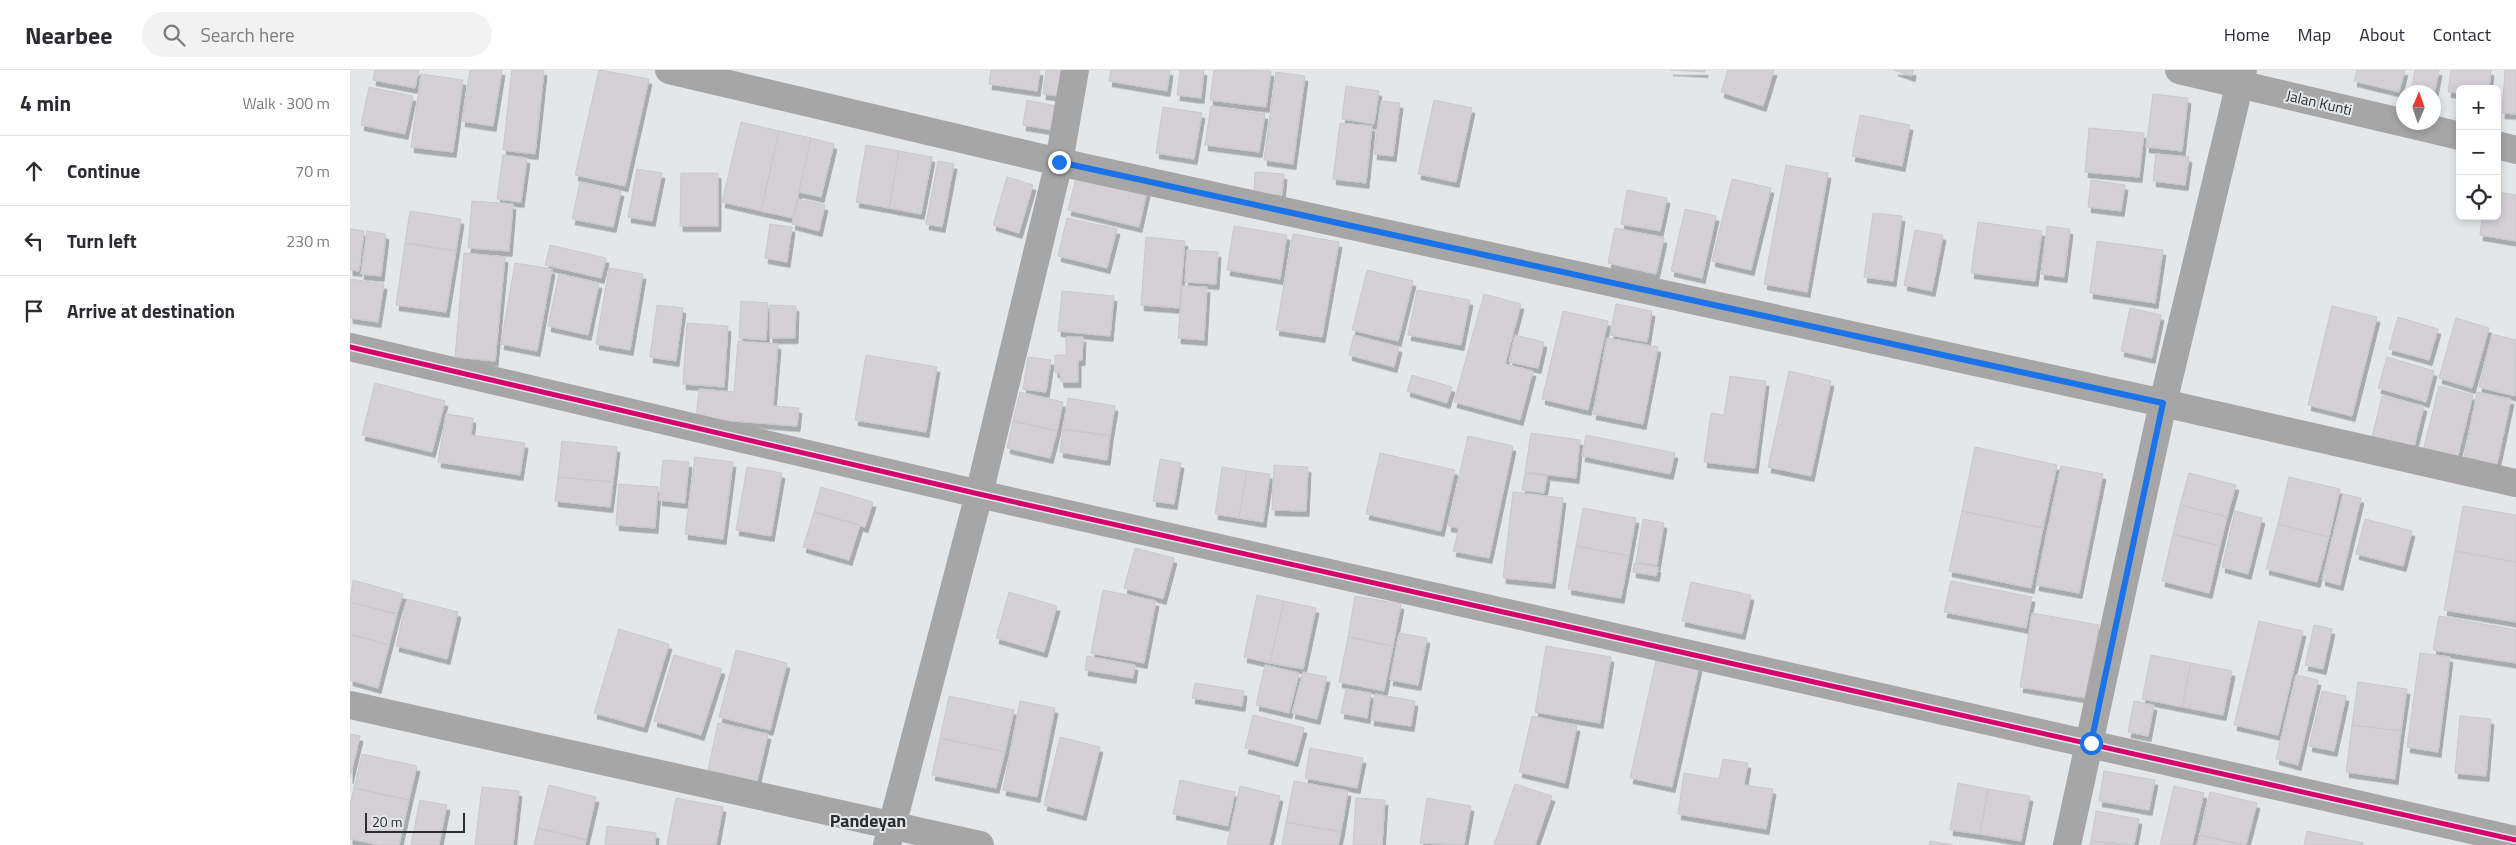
<!DOCTYPE html>
<html lang="en">
<head>
<meta charset="utf-8">
<style>
  body { margin:0; font-family:"Titillium Web",sans-serif; background:#f2f2f3; color:#2b2b33 }
  .controls { position:absolute; right:15px; top:15px; display:grid; overflow:hidden; border-radius:8px; box-shadow:0 2px 8px #0003 }
  .controls button { width:45px; height:45px; display:grid; place-items:center; padding:0; border:0; border-bottom:1px solid #e1e1e2; background:#fff; color:#2b2b33; font:25px sans-serif }
  .compass { position:absolute; left:2046px; top:15px; width:45px; height:45px; border-radius:50%; background:#fff; box-shadow:0 2px 8px #0003; rotate:2deg }
  .scale { position:absolute; left:15px; bottom:12px; width:100px; box-sizing:border-box; padding-left:5px; border:2px solid #2b2d2f; border-top:0; font-size:14px; line-height:18px; white-space:nowrap; color:#2b2d2f; -webkit-text-stroke:4px #e2e7eb; paint-order:stroke }
  .stop { position:absolute; width:15px; height:15px; margin:-11px; border:4px solid #1a73e8; border-radius:50%; background:#fff }
  .stop.end { background:#1a73e8; border-color:#fff; box-shadow:0 1px 5px #0008 }
  .list { margin:0; padding:0; list-style:none }
  h2 { display:flex; justify-content:space-between; align-items:center; height:65px; margin:0; padding:0 20px; font-size:21px }
  h2 small { font-size:16px; font-weight:400; color:#7c7c81 }
  .list li { display:grid; grid-template-columns:32px 1fr auto; gap:15px; align-items:center; box-sizing:border-box; height:70px; padding:0 20px; border-top:1px solid #e1e1e2 }
  .list b { display:block; font-size:19px; white-space:nowrap }
  .list em { font-size:16px; font-style:normal; color:#7c7c81 }
  .icon { flex:none; width:28px; height:28px; fill:none; stroke:currentColor; stroke-width:2; stroke-linecap:round; stroke-linejoin:round }
  .map { position:relative; flex:none; width:2166px; height:775px; overflow:hidden }
  header { display:flex; align-items:center; gap:30px; box-sizing:border-box; height:70px; padding:0 25px; background:#fff; border-bottom:1px solid #e1e1e2 }
  header strong { font-size:24px }
  nav { display:flex; gap:28px; margin-inline-start:auto; font-size:18px }
  .search { width:350px; height:45px; background:#f2f2f3; display:flex; align-items:center; gap:12px; box-sizing:border-box; padding:0 18px; border-radius:28px; color:#7c7c81; font-size:19px }
  main { display:flex }
  aside { flex:1; background:#fff }
  .map>svg:first-child { display:block }
</style>
</head>
<body>
<header>
<strong>Nearbee</strong>
<div class="search"><svg class="icon" aria-label="search" viewBox="0 0 24 24"><circle cx="10" cy="10" r="6"/><path d="M15 15l6 6"/></svg>Search here</div>
<nav><a>Home</a><a>Map</a><a>About</a><a>Contact</a></nav>
</header>
<main>
<aside>
<h2>4 min<small>Walk · 300 m</small></h2>
<ul class="list">
<li><svg class="icon" aria-label="ahead" viewBox="0 0 24 24"><path d="M12 20V5M6 11l6-6 6 6"/></svg><div><b>Continue</b></div><em>70 m</em></li>
<li><svg class="icon" aria-label="left" viewBox="0 0 24 24"><path d="M17 20v-9H6M10 6l-5 5 5 5"/></svg><div><b>Turn left</b></div><em>230 m</em></li>
<li><svg class="icon" aria-label="arrive" viewBox="0 0 24 24"><path d="M6 21V4h12l-3 4 3 4H6"/></svg><div><b>Arrive at destination</b></div></li>
</ul>
</aside>
<div class="map">
<svg width="2166" height="775" viewBox="0 0 2166 775">
  <defs>
    <filter id="shadow"><feDropShadow dx="3" dy="5.5" stdDeviation="0" flood-color="#0004"/></filter>
  </defs>
  <rect width="100%" height="100%" fill="#e4e7e9"/>
  <path fill="#d5d0d6" stroke="#c8c9cb" filter="url(#shadow)" d="M25 0H69L65 18 23 10Z
    M120 0H152L143 56 112 51Z
    M162 0H194L185 84 153 80Z
    M249 0 299 9 275 116 225 105Z
    M641 0H690L687 21 639 14Z
    M696 0H719L716 27 693 24Z
    M761 0H820L817 21 759 11Z
    M830 0H854L851 28 827 25Z
    M864 0 921 1 916 37 860 30Z
    M1320 0H1355V2Z
    M1378 0H1424L1413 36 1371 22Z
    M1544 0H1563L1562 6Z
    M2007 0H2055L2049 22 2004 11Z
    M2065 0H2089L2085 21 2062 17Z
    M2101 0H2141L2139 19H2110V49H2106L2109 23 2098 22Z
    M2155 0H2166V44L2152 43Z
    M926 2 955 6 943 94 914 90Z
    M71 4 113 10 103 82 61 77Z
    M996 16 1029 21 1024 54 992 49Z
    M19 17 63 26 55 64 11 55Z
    M1803 24 1838 28 1832 81 1796 77Z
    M677 30 706 36 702 60 673 55Z
    M1084 30 1122 38 1106 112 1068 104Z
    M1031 31 1050 33 1043 86 1024 84Z
    M861 36 915 44 909 82 855 75Z
    M813 37 852 43 844 89 806 83Z
    M1510 45 1560 55 1552 96 1502 86Z
    M391 52 429 61 411 141 372 132Z
    M990 53 1022 56 1016 113 983 109Z
    M1739 58 1794 63 1789 107 1735 102Z
    M429 61 461 68 443 148 411 141Z
    M461 68 484 74 471 127 449 122Z
    M516 75 549 81 539 138 506 132Z
    M549 81 582 87 571 144 539 138Z
    M1806 84 1839 87 1835 115 1803 111Z
    M153 85 177 88 171 132 147 129Z
    M588 91 604 94 592 157 576 154Z
    M1436 95 1478 103 1457 222 1414 214Z
    M287 99 312 103 302 151 278 147Z
    M905 102 934 104 932 125 904 124Z
    M331 103H368V156H330Z
    M727 104 797 121 789 157 718 140Z
    M657 107 683 115 669 163 643 155Z
    M1382 109 1421 118 1401 200 1362 191Z
    M1741 110 1775 115 1771 141 1738 137Z
    M230 112 271 121 263 157 222 149Z
    M1277 120 1317 128 1310 161 1271 154Z
    M2147 122 2166 125V171L2130 165 2132 146H2147Z
    M448 129 475 135 469 161 442 154Z
    M122 131 163 134 159 181 118 178Z
    M1335 139 1366 146 1352 208 1321 201Z
    M60 141 111 149 106 181 55 173Z
    M1523 143 1552 146 1543 211 1514 207Z
    M717 148 767 159 757 198 708 186Z
    M1628 152 1692 161 1685 211 1621 203Z
    M420 154 442 157 437 192 415 188Z
    M884 156 937 165 930 209 877 200Z
    M1697 156 1720 159 1714 207 1691 204Z
    M1265 158 1314 168 1306 204 1258 193Z
    M0 159 14 161 9 201 0 200Z
    M1565 160 1593 165 1582 221 1554 215Z
    M17 161 36 164 31 206 11 204Z
    M943 164 989 172 972 267 926 260Z
    M796 167 835 171 829 238 791 235Z
    M1747 171 1813 180 1805 233 1740 223Z
    M55 173 106 181 96 242 46 235Z
    M200 175 256 188 251 208 195 195Z
    M837 180 868 182 866 214 835 212Z
    M114 183 155 187 145 291 105 287Z
    M165 193 202 199 187 281 151 274Z
    M259 198 293 204 280 280 246 274Z
    M1017 200 1063 211 1048 271 1002 260Z
    M209 204 249 213 238 265 198 256Z
    M0 209 34 214 28 252 0 248Z
    M832 216 857 217 854 270 828 268Z
    M1067 220 1120 230 1111 275 1058 265Z
    M712 221 764 226 760 266 708 261Z
    M1134 224 1171 234 1155 294 1183 301 1170 350 1104 332Z
    M391 231 418 233 416 270 389 268Z
    M1266 234 1302 241 1297 272 1260 265Z
    M307 235 333 238 326 291 300 287Z
    M420 235 446 236 445 268H420Z
    M1982 236 2027 247 2002 346 1958 335Z
    M1780 238 1811 245 1802 288 1771 281Z
    M1213 241 1258 251 1238 340 1192 329Z
    M2048 247 2088 259 2079 290 2039 279Z
    M2106 248 2139 258 2122 318 2089 308Z
    M337 253 378 256 374 317 333 314Z
    M2142 264 2166 270 2165 326 2129 317Z
    M1004 265 1049 277 1044 297 999 285Z
    M1165 265 1194 272 1188 298 1159 292Z
    M716 267H733L732 290H728V312H711L710 302H705V285H716Z
    M1257 268 1308 277 1293 354 1243 344Z
    M388 271 428 274 423 336 449 338 447 356 346 348 349 319 384 322Z
    M516 285 587 297 576 362 505 350Z
    M678 287 701 290 696 322 673 319Z
    M2037 287 2084 301 2076 332 2028 318Z
    M1439 301 1481 311 1461 406 1418 397Z
    M1062 305 1102 317 1097 333 1057 321Z
    M1380 306 1416 311 1405 398 1354 392 1361 343 1374 345Z
    M25 313 95 331 82 382 12 365Z
    M2089 316 2123 325 2107 389 2073 381Z
    M670 322 713 332 707 361 663 351Z
    M2127 322 2161 329 2147 394 2114 387Z
    M2032 326 2074 336 2063 381 2021 371Z
    M718 328 765 336 760 366 713 359Z
    M96 344 123 348 121 365 175 373 170 405 88 392Z
    M663 351 707 361 700 388 657 378Z
    M713 359 760 366 757 390 710 382Z
    M1181 363 1230 370 1226 408 1175 402Z
    M1236 365 1325 383 1320 404 1232 386Z
    M1118 366 1163 376 1139 488 1103 481 1109 458 1098 456Z
    M212 371 267 377 263 412 208 407Z
    M1625 377 1707 395 1693 458 1612 441Z
    M1030 383 1105 400 1091 461 1016 444Z
    M345 387 383 392 373 469 335 464Z
    M810 389 831 393 824 434 803 431Z
    M313 390 339 392 335 433 309 430Z
    M924 395 958 397 956 441 922 440Z
    M1711 396 1753 404 1729 523 1686 515Z
    M397 397 432 403 421 466 386 460Z
    M872 397 897 401 889 448 865 444Z
    M897 401 920 404 913 452 889 448Z
    M1175 403 1197 406 1194 423 1172 420Z
    M1839 403 1886 415 1877 447 1830 435Z
    M208 407 263 412 260 437 205 431Z
    M1939 407 1990 419 1979 467 1928 454Z
    M269 414 308 417 305 458 266 455Z
    M471 417 523 432 515 457 464 442Z
    M1163 422 1213 428 1202 513 1153 508Z
    M1993 424 2011 428 1990 515 1972 510Z
    M1830 435 1877 447 1870 476 1823 464Z
    M2113 436 2166 445V492L2105 481Z
    M1233 438 1286 448 1279 486 1226 476Z
    M1612 441 1693 458 1681 518 1599 501Z
    M1885 441 1912 448 1898 504 1872 497Z
    M464 442 510 455 499 490 453 477Z
    M1293 449 1314 453 1307 495 1286 492Z
    M2015 449 2062 461 2053 496 2006 484Z
    M1928 454 1979 467 1967 512 1916 499Z
    M1823 464 1870 476 1859 523 1812 511Z
    M1226 476 1279 486 1271 528 1218 519Z
    M785 478 824 488 813 529 774 518Z
    M2105 481 2166 492V552L2094 540Z
    M1284 493 1308 497 1306 506 1283 502Z
    M3 510 53 524 47 544 0 532Z
    M1601 511 1682 527 1676 558 1594 542Z
    M1341 512 1401 525 1392 564 1332 551Z
    M753 520 806 531 794 593 741 583Z
    M659 522 707 536 694 582 646 568Z
    M907 525 934 531 920 593 894 587Z
    M1005 526 1051 534 1043 576 998 567Z
    M57 529 108 542 97 589 46 576Z
    M934 531 966 538 953 599 920 593Z
    M0 532 47 544 39 575 0 564Z
    M1682 543 1749 555 1736 628 1670 617Z
    M2089 546 2166 560V593L2083 580Z
    M1909 551 1953 561 1928 665 1884 655Z
    M1964 555 1982 559 1973 599 1955 595Z
    M269 559 319 574 294 657 244 643Z
    M1049 563 1077 568 1068 615 1040 610Z
    M0 564 39 575 28 618 0 610Z
    M998 567 1043 576 1034 621 989 612Z
    M1196 576 1261 587 1250 653 1185 642Z
    M386 580 437 593 420 660 369 647Z
    M2070 583 2100 587 2088 682 2057 677Z
    M324 585 372 599 351 665 304 651Z
    M1801 585 1841 593 1832 637 1792 629Z
    M737 586 785 595 783 608 735 600Z
    M1307 586 1349 596 1322 717 1280 708Z
    M1841 593 1882 601 1873 645 1832 637Z
    M915 595 949 603 939 643 906 635Z
    M953 602 977 607 967 649 942 643Z
    M1946 605 1968 610 1948 695 1926 689Z
    M2008 612 2057 619 2051 661 2002 655Z
    M845 613 894 621 892 636 842 628Z
    M996 619 1021 623 1017 648 991 643Z
    M1972 621 1996 626 1984 681 1959 676Z
    M1025 624 1065 631 1061 656 1021 650Z
    M599 626 664 640 655 682 590 668Z
    M670 631 705 638 687 727 653 720Z
    M1784 631 1804 635 1798 666 1778 662Z
    M903 645 954 658 945 691 895 678Z
    M1182 646 1227 656 1215 713 1169 702Z
    M2110 646 2141 649 2136 706 2105 703Z
    M368 653 418 664 407 711 358 700Z
    M2002 655 2051 661 2045 709 1996 702Z
    M0 664 10 666 0 708Z
    M710 667 750 677 733 745 694 735Z
    M590 668 655 682 646 718 582 705Z
    M960 678 1013 688 1007 718 955 708Z
    M12 684 67 696 59 730 4 718Z
    M1373 689 1398 693 1394 715 1423 719 1416 759 1328 744 1334 703 1369 709Z
    M1754 701 1805 710 1799 740 1749 731Z
    M830 710 885 722 878 756 823 744Z
    M944 711 998 721 991 762 936 752Z
    M1608 713 1638 719 1630 764 1600 760Z
    M1165 714 1202 726 1185 775H1144Z
    M199 715 246 727 236 770 188 758Z
    M890 716 930 726 919 775H877Z
    M1824 716 1854 723 1842 775H1810Z
    M132 717 169 721 163 775H125Z
    M4 718 59 730 49 775H29L0 769V736Z
    M1638 719 1680 726 1671 771 1630 764Z
    M1860 722 1907 733 1896 775 1850 765Z
    M326 728 373 737 366 775H317Z
    M1006 728 1035 730 1032 775H1003Z
    M1077 728 1121 736 1114 775 1070 773Z
    M70 730 97 735 89 775H61Z
    M1746 741 1789 749 1784 775 1741 771Z
    M936 752 991 762 988 775H932Z
    M257 756 306 763 305 775H255Z
    M188 758 236 770 235 775H184Z
    M1957 761 2013 773 2012 775H1954Z
    M1850 765 1890 775H1847Z
    M1580 771 1603 775H1579Z
    M1741 771 1768 775H1740Z"/>
  <g fill="none" stroke-linecap="round" stroke-linejoin="round">
    <path stroke="#a7a6a7" stroke-width="28" d="M319 0 709 92 1813 333 2166 413
      M1829 0 2110 66
      M2147 75 2166 80
      M0 277 629 424 2166 770
      M0 635 630 775
      M537 775 629 424 709 92 725 0
      M1717 775 1813 333 1893 0"/>
    <g stroke="#e2e7eb" stroke-width="8">
      <path id="cycleway" d="M0 277 629 424 2166 770"/>
    </g>
    <use href="#cycleway" stroke="#d6006c" stroke-width="5"/>
  </g>
  <g fill="none" stroke-linecap="round" stroke-linejoin="round">
    <path stroke="#1a73e8" stroke-width="6" d="M709 92 1813 333 1741 673"/>
  </g>
  <g text-anchor="middle" stroke-width="4" stroke-linejoin="round" paint-order="stroke">
    <g font-size="15" fill="#2b2d2f" stroke="#e2e7eb">
      <text transform="translate(1969 33) rotate(13)" y="5">Jalan Kunti</text>
    </g>
    <g font-size="18" font-weight="bold" fill="#2b2d2f" stroke="#e2e7eb">
      <text x="518" y="757">Pandeyan</text>
    </g>
  </g>
</svg>
<div class="controls">
<button>+</button>
<button>−</button>
<button><svg class="icon" aria-label="locate" viewBox="0 0 24 24"><circle cx="12" cy="12" r="6"/><path d="M12 2v4M12 18v4M2 12h4M18 12h4"/></svg></button>
</div>
<svg class="compass" viewBox="-18 -18 36 36"><path d="M0-13l5 13h-10z" fill="#e53935"/><path d="M0 13l5-13h-10z" fill="#7c7c81"/></svg>
<div class="scale">20 m</div>
<div class="stop" style="left:1741px;top:673px"></div>
<div class="stop end" style="left:709px;top:92px"></div>
</div>
</main>
</body>
</html>
